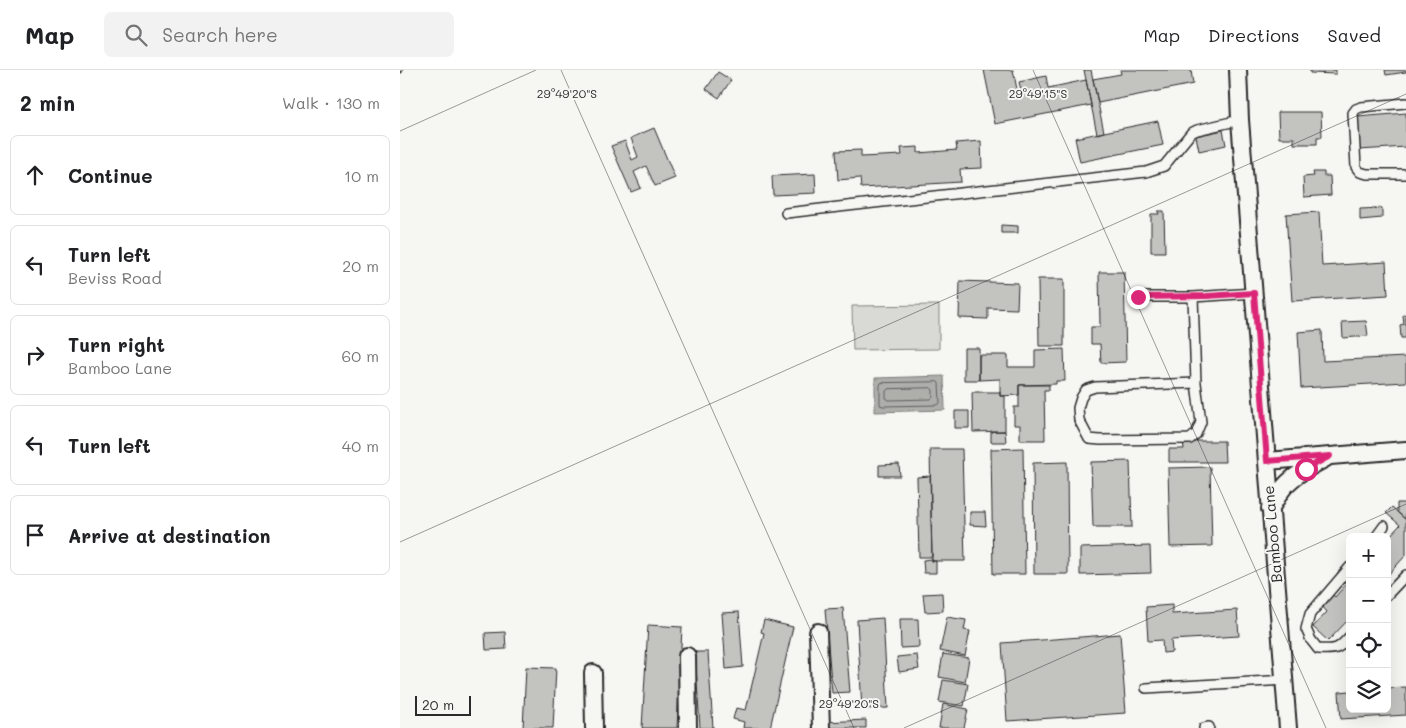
<!DOCTYPE html>
<html lang="en">
<head>
<meta charset="utf-8">
<style>
  body { margin:0; font-family:Mali,sans-serif; background:#f2f2f2; color:#202124 }
  .controls { position:absolute; right:15px; bottom:15px; display:grid; overflow:hidden; border-radius:8px; box-shadow:0 5px 20px #0002 }
  .controls button { width:45px; height:45px; display:grid; place-items:center; padding:0; border:0; border-bottom:1px solid #e0e0e0; background:#fff; color:#202124; font:25px sans-serif }
  .scale { position:absolute; left:15px; bottom:12px; width:56px; box-sizing:border-box; padding-left:5px; border:2px solid #2b2b2b; border-top:0; font-size:14px; line-height:18px; white-space:nowrap; color:#2b2b2b; -webkit-text-stroke:4px #f6f6f2; paint-order:stroke }
  .stop { position:absolute; width:15px; height:15px; margin:-11px; border:4px solid #db2777; border-radius:50%; background:#fff }
  .stop.end { background:#db2777; border-color:#fff; box-shadow:0 1px 5px #0008 }
  .list { margin:0; padding:0; list-style:none }
  h2 { display:flex; justify-content:space-between; align-items:center; height:65px; margin:0; padding:0 20px; font-size:21px }
  h2 small { font-size:16px; font-weight:400; color:#757577 }
  .list li { display:grid; grid-template-columns:32px 1fr auto; gap:15px; align-items:center; box-sizing:border-box; height:80px; margin:0 10px 10px; padding:0 10px; border:1px solid #e0e0e0; border-radius:8px }
  .list b { display:block; font-size:19px; white-space:nowrap }
  .list p { margin:0; font-size:16px; white-space:nowrap; color:#757577 }
  .list em { font-size:16px; font-style:normal; color:#757577 }
  .icon { flex:none; width:28px; height:28px; fill:none; stroke:currentColor; stroke-width:2; stroke-linecap:round; stroke-linejoin:round }
  .map { position:relative; flex:none; width:1006px; height:658px; overflow:hidden }
  header { display:flex; align-items:center; gap:30px; box-sizing:border-box; height:70px; padding:0 25px; background:#fff; border-bottom:1px solid #e0e0e0 }
  header strong { font-size:24px }
  nav { display:flex; gap:28px; margin-inline-start:auto; font-size:18px }
  .search { width:350px; height:45px; background:#f2f2f2; display:flex; align-items:center; gap:12px; box-sizing:border-box; padding:0 18px; border-radius:8px; color:#757577; font-size:19px }
  main { display:flex }
  aside { flex:1; background:#fff }
  .map>svg:first-child { display:block }
</style>
</head>
<body>
<header>
<strong>Map</strong>
<div class="search"><svg class="icon" aria-label="search" viewBox="0 0 24 24"><circle cx="10" cy="10" r="6"/><path d="M15 15l6 6"/></svg>Search here</div>
<nav><a>Map</a><a>Directions</a><a>Saved</a></nav>
</header>
<main>
<aside>
<h2>2 min<small>Walk · 130 m</small></h2>
<ul class="list">
<li><svg class="icon" aria-label="ahead" viewBox="0 0 24 24"><path d="M12 20V5M6 11l6-6 6 6"/></svg><div><b>Continue</b></div><em>10 m</em></li>
<li><svg class="icon" aria-label="left" viewBox="0 0 24 24"><path d="M17 20v-9H6M10 6l-5 5 5 5"/></svg><div><b>Turn left</b><p>Beviss Road</p></div><em>20 m</em></li>
<li><svg class="icon" aria-label="right" viewBox="0 0 24 24"><path d="M7 20v-9h11M14 6l5 5-5 5"/></svg><div><b>Turn right</b><p>Bamboo Lane</p></div><em>60 m</em></li>
<li><svg class="icon" aria-label="left" viewBox="0 0 24 24"><path d="M17 20v-9H6M10 6l-5 5 5 5"/></svg><div><b>Turn left</b></div><em>40 m</em></li>
<li><svg class="icon" aria-label="arrive" viewBox="0 0 24 24"><path d="M6 21V4h12l-3 4 3 4H6"/></svg><div><b>Arrive at destination</b></div></li>
</ul>
</aside>
<div class="map">
<svg width="1006" height="658" viewBox="0 0 1006 658">
  <rect width="100%" height="100%" fill="#f6f6f2"/>
  <filter id="ink" filterUnits="userSpaceOnUse"><feTurbulence type="fractalNoise" baseFrequency=".02" numOctaves="2"/><feDisplacementMap in="SourceGraphic" scale="10" xChannelSelector="R" yChannelSelector="G"/><feConvolveMatrix kernelMatrix="1 2 1 2 8 2 1 2 1" color-interpolation-filters="sRGB"/></filter>
  <g filter="url(#ink)">
    <path fill="#d9d9d5" stroke="#828280" d="M539 235V279L453 280 452 236Z"/>
    <path fill="#aeaeab" stroke="#7a7a78" d="M544 306 545 340 475 342V308Z"/>
    <g fill="none" stroke-linecap="round" stroke-linejoin="round">
      <path stroke="#5f5f5e" stroke-width="1" d="M538 312 539 313 540 333 538 335 483 336 480 335V315L481 313Z
        M531 318 533 320V327L531 329 489 330 486 328V321L488 319Z"/>
    </g>
    <path fill="#c3c3c0" stroke="#2b2b2b" d="M584 0H613L618 24H622L619 12 646 6 648 18 686 10 691 35 595 54Z
      M684 0H691L704 62 697 64Z
      M720 0H791L793 14 698 33 693 9 721 4Z
      M910 0H936V4L910 3Z
      M985 0H1006V2L986 5Z
      M318 2 331 10 319 28 306 19Z
      M878 42H921L922 67H917V74H894V68H879Z
      M1006 43V77L959 80 957 47Z
      M758 51 763 75 680 92 675 68Z
      M254 58 275 108 255 116 246 96 234 102 241 118 231 122 211 76 225 71 232 90 238 87 231 68Z
      M823 60 826 75 799 81 796 66Z
      M581 71 582 98 560 99 561 112 461 118 460 108 438 110 436 81 461 80V87L502 85 501 78 518 77V83L557 80 556 73Z
      M913 102H924V106H930L931 125 904 127 903 107 914 106Z
      M415 104 416 123 373 125 372 106Z
      M982 138V148L960 150V139Z
      M758 141H764L765 182H751V144H759Z
      M919 142 922 196 986 192 988 225 892 231 886 144Z
      M601 155 618 156V163H601Z
      M699 202H724L726 292 701 293 700 274H691V257H700Z
      M638 209H664V276H639Z
      M560 211 618 213 617 239 588 238V249L559 248Z
      M1006 244V268H1001L1000 255 1004 254 1003 245Z
      M966 251 968 266 943 268 942 252Z
      M922 260 923 291 1006 287V312L901 318 898 262Z
      M564 278H579V310H564Z
      M664 279 665 311H656V314L619 315V325L600 326V309L579 310V285H608V297H635V280Z
      M619 315H649V320H644L645 370H620V355H614V337H619Z
      M572 322H600V326H605V361L573 362Z
      M555 341H569V358H555Z
      M591 361H605L606 372H591Z
      M783 371H824L825 392H769V379H784Z
      M623 378 625 504H593L591 379Z
      M530 379H562L565 491H532Z
      M730 391 732 457H693L691 392Z
      M667 392 668 504H634L633 393Z
      M499 394 500 406H479V395Z
      M810 397 812 476 770 477 768 398Z
      M530 406 532 487H519L517 407Z
      M997 433H1006L1005 449 997 442Z
      M992 437 1005 449 1006 448V485L987 506V469L1000 455 986 443Z
      M570 442H585L586 456 570 455Z
      M750 476 751 503 680 505V478Z
      M532 489V491H536V503H524L523 490Z
      M950 510V548L928 571 913 557 927 542 923 537 933 525 935 527Z
      M542 523 543 541 525 542 523 524Z
      M772 535V544L837 540 839 566 771 570 772 582 763 583 762 570 748 571 746 537Z
      M443 538 450 622 432 623 425 539Z
      M339 542 343 597 326 599 322 543Z
      M547 547 566 550 564 560 570 561 565 586 540 581Z
      M483 548 488 638 462 639 457 550Z
      M500 549H518L519 577 501 578Z
      M364 550 393 557 370 658H343L344 652 333 649 336 638 346 640 364 563 361 562Z
      M248 555 282 557 277 658H242Z
      M105 562 106 579 86 580 85 563Z
      M720 564 726 643 607 651 602 573Z
      M295 582H308L313 658H300Z
      M543 584 569 588 565 612 539 607Z
      M517 585 519 599 499 602 497 587Z
      M126 597 156 598 153 658H123Z
      M543 610 568 614 564 636 539 632Z
      M1006 617V645L941 649 939 622 950 621V639H987V618Z
      M543 634 568 639 564 658H539Z
      M466 650V658H425V652Z"/>
    <g fill="none" stroke-linecap="round" stroke-linejoin="round">
      <g stroke="#2b2b2b" stroke-width="12">
        <path id="lane" d="M1006 33 961 37 956 39 953 43 956 97 960 102 967 104H1006
          M386 143 746 102 764 96 791 63 797 60 840 50
          M738 227H793
          M796 313 695 317 686 320 681 328 678 338 679 350 689 369 700 370 790 369 796 364 801 352 796 313 793 227 854 223
          M976 467 984 456
          M950 497 910 544 906 559 911 570 918 579C936 580 938 580 950 566
          M987 525 1006 505
          M746 618 885 610
          M804 658 809 657"/>
      </g>
      <g stroke="#2b2b2b" stroke-width="20">
        <path id="street" d="M838 0 840 50 888 658
          M867 391 1006 380
          M870 439C874 433 877 427 881 421 891 406 910 397 926 388
          M418 562 421 658
          M287 586 288 658
          M193 603 194 658"/>
      </g>
      <use href="#lane" stroke="#f6f6f2" stroke-width="9"/>
      <use href="#street" stroke="#f6f6f2" stroke-width="16"/>
      <g stroke="#2b2b2b" stroke-width="5.5">
        <path id="rail" d="M0 1V0"/>
      </g>
      <use href="#rail" stroke="#f6f6f2" stroke-width="4" stroke-dasharray="11" stroke-linecap="butt"/>
    </g>
  </g>
  <g fill="none" stroke-linecap="round" stroke-linejoin="round" filter="url(#ink)">
    <path stroke="#db2777" stroke-width="6" d="M738 227 807 226 854 223 867 391 930 386 906 399"/>
  </g>
  <path fill="none" stroke="#2b2b2b" stroke-width="1" stroke-opacity="0.45" d="M161 0 454 658M633 0 926 658M0 61 136 0M0 472 1006 24M504 658 1006 434"/>
  <g text-anchor="middle" stroke-width="4" stroke-linejoin="round" paint-order="stroke">
    <g font-size="15" fill="#2b2b2b" stroke="#f6f6f2">
      <text transform="translate(873 464) rotate(-95)" y="5">Bamboo Lane</text>
    </g>
  </g>
  <g font-size="12" text-anchor="middle" fill="#2b2b2b" stroke="#f6f6f2" stroke-width="4" stroke-linejoin="round" paint-order="stroke">
    <text x="167" y="28">29°49'20"S</text>
    <text x="638" y="28">29°49'15"S</text>
    <text x="449" y="638">29°49'20"S</text>
  </g>
</svg>
<div class="controls">
<button>+</button>
<button>−</button>
<button><svg class="icon" aria-label="locate" viewBox="0 0 24 24"><circle cx="12" cy="12" r="6"/><path d="M12 2v4M12 18v4M2 12h4M18 12h4"/></svg></button>
<button><svg class="icon" aria-label="layers" viewBox="0 0 24 24"><path d="M12 4l9 5-9 5-9-5zM3 14l9 5 9-5"/></svg></button>
</div>
<div class="scale">20 m</div>
<div class="stop" style="left:906px;top:399px"></div>
<div class="stop end" style="left:738px;top:227px"></div>
</div>
</main>
</body>
</html>
